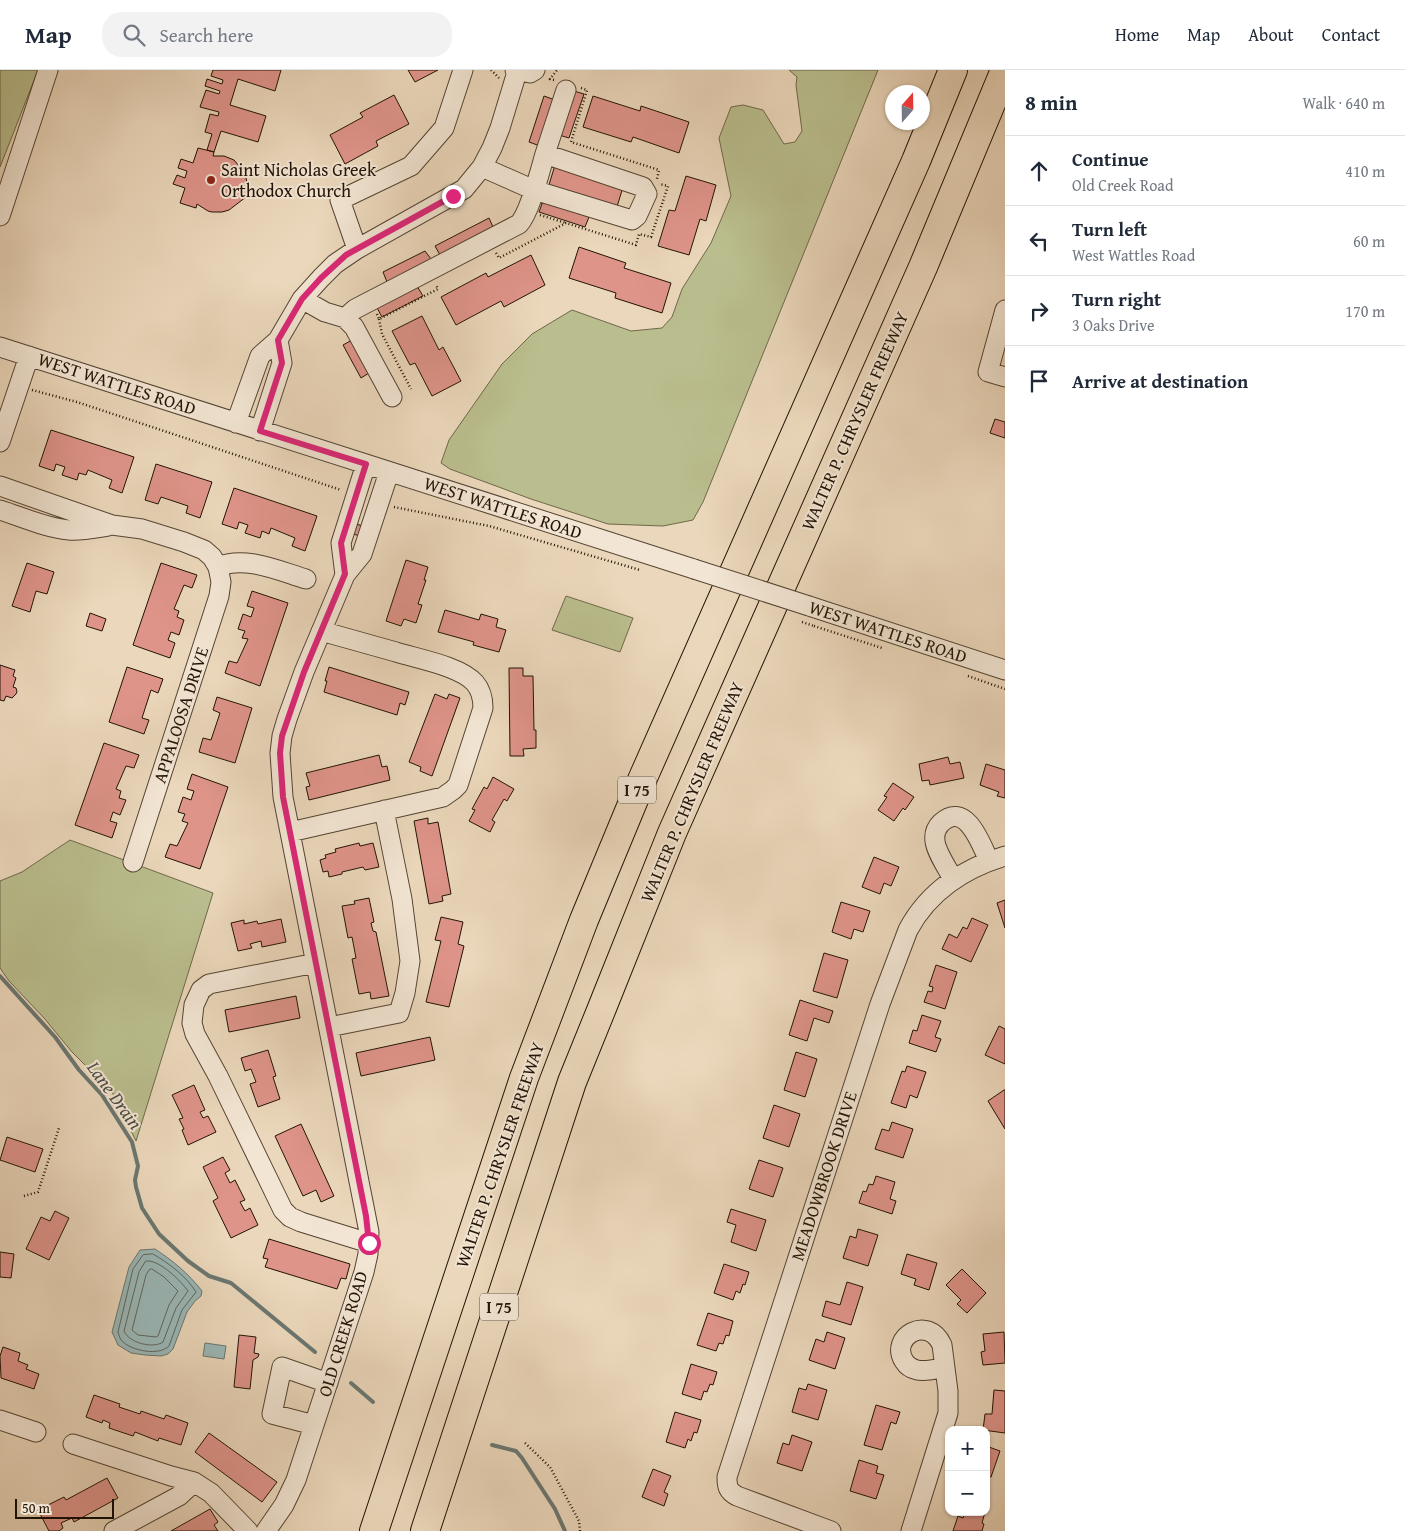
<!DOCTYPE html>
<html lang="en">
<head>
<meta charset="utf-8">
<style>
  body { margin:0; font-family:"Gentium Book Plus",serif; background:#f2f2f3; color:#1f2937 }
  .controls { position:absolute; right:15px; bottom:15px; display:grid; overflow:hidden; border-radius:10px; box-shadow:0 1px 4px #0004 }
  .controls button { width:45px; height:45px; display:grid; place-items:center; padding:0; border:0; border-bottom:1px solid #e0e1e3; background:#fff; color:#1f2937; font:25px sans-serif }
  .compass { position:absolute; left:885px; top:15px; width:45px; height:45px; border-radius:50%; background:#fff; box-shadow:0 1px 4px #0004; rotate:20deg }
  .scale { position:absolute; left:15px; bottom:12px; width:99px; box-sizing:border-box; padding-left:5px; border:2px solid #221305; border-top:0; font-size:14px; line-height:18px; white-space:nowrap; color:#221305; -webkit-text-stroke:4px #f2e5d3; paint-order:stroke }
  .stop { position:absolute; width:15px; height:15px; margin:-11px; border:4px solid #db2777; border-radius:50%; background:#fff }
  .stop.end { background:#db2777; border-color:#fff; box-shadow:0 1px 5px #0008 }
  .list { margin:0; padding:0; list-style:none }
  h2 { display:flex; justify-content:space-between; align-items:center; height:65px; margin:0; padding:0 20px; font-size:21px }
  h2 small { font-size:16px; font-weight:400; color:#747a83 }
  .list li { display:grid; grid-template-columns:32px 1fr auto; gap:15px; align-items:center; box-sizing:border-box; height:70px; padding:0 20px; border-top:1px solid #e0e1e3 }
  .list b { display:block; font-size:19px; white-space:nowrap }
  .list p { margin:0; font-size:16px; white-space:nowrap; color:#747a83 }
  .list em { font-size:16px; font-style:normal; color:#747a83 }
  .icon { flex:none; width:28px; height:28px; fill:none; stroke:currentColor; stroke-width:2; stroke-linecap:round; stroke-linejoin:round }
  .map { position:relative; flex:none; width:1005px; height:1461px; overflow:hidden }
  header { display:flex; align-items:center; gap:30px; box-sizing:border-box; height:70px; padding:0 25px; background:#fff; border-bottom:1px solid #e0e1e3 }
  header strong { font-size:24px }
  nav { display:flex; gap:28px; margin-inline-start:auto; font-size:18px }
  .search { width:350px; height:45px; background:#f2f2f3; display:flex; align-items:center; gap:12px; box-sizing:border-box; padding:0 18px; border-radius:20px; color:#747a83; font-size:19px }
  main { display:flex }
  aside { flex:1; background:#fff }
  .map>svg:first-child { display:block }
</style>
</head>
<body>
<header>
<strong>Map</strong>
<div class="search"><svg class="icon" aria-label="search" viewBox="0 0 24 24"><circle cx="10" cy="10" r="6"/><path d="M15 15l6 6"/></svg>Search here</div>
<nav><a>Home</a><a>Map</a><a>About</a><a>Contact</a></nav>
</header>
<main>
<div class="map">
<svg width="1005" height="1461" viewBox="0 0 1005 1461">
  <rect width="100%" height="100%" fill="#ebd7bb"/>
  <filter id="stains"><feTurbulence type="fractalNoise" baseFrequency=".004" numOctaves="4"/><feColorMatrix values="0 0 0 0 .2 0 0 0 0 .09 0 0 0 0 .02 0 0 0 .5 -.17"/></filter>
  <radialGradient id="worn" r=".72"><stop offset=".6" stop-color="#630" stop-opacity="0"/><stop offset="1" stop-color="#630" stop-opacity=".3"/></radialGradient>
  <path fill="#babe8e" stroke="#6e684a" d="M0 0H38L0 97Z
    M789 0H878L703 432 693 450 663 456 608 454 531 429 450 399 441 393 449 370 502 294 532 264 572 240 631 261 662 258 672 247 682 219 711 173 731 126 719 68 731 37 743 35 763 40 784 74 795 72 802 61 796 15 797 7Z
    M566 526 633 548 620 582 552 560Z
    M70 770 213 823 136 1071 112 1022 72 982 44 948 9 911 0 898V811L22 802Z"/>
  <path fill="#9ab8b8" stroke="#6a7670" d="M155 1179C173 1191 188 1203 202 1221L201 1226 195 1231 187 1242 173 1279 168 1284 161 1286 145 1285 131 1283 118 1275 112 1262 129 1197 140 1180Z
    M205 1273 226 1276 224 1289 203 1286Z"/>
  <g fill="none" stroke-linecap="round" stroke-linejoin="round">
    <path stroke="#5e665e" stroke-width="1" d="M153 1184C170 1194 186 1206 196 1222L182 1240 169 1276C159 1286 133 1281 123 1272 120 1270 119 1265 118 1262L133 1199 143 1185Z
      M146 1191C159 1189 181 1211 188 1221L176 1238 163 1272C153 1279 129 1273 124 1261L139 1202Z
      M152 1199 164 1207 178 1221 169 1235 158 1266 156 1267 138 1265 132 1260 146 1205 149 1200Z"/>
    <path stroke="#6a7670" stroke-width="4" d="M0 906 55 967 79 1000 102 1025 132 1072 138 1096 135 1110 136 1117 142 1138 159 1164 188 1191 209 1206 231 1213 315 1282
      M351 1313 373 1332
      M492 1375 516 1381 522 1388 555 1439 565 1461"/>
  </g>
  <path fill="#df948a" stroke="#221305" d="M213 0H281L275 21 238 9 230 35 266 46 258 72 221 61 214 82 207 80 212 64 205 62 210 44 218 46 219 42 200 37 206 20 219 24 220 21 205 16 207 9 222 14 223 10 211 6Z
    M408 0H438L415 12Z
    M574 21 584 24 569 68 559 65Z
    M394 25 409 54 376 71 378 76 345 94 330 65 363 47 360 43Z
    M544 26 555 30 540 76 529 72Z
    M593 26 640 41 641 36 689 52 679 83 633 67 631 72 583 57Z
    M198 78 214 82 213 86H224L234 90 245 103 249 123 246 127 229 140 222 142H212L208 141 197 134 196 138 180 133 185 118 173 114 177 105 185 108 187 101 178 98 181 89 193 93Z
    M555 95 623 117 616 140 548 118Z
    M686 106 716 115 706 151 700 149 689 185 658 176 669 140 675 141Z
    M543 131 589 147 585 157 539 142Z
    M489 148 493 157 440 185 435 176Z
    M579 177 626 193 624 198 671 213 662 243 615 228 616 223 569 208Z
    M425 181 431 189 387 212 383 202Z
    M531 185 545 215 504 237 501 231 456 255 441 227 486 203 488 207Z
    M417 216 423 226 382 247 376 236Z
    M422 246 439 280 443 277 461 311 432 326 415 293 410 295 392 261Z
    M352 270 369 303 361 308 343 275Z
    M995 349 1005 352V368L990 363Z
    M51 360 134 387 122 423 109 418 112 410 88 400 86 405 79 403 77 410 62 405 65 397 56 394 54 401 39 396Z
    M156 394 212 412 200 448 186 443 188 436 161 427 158 434 145 430Z
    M234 418 317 446 305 481 292 476 295 468 271 458 269 464 262 461 260 468 245 463 248 455 239 452 237 459 222 454Z
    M356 454 363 456 360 466 353 464Z
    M406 490 428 497 424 510H426L418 534 422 535 416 553 404 549 401 556 386 551Z
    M27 493 54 502 47 524 36 521 30 542 12 536Z
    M161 493 197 505 192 518 184 515 174 539 179 541 177 547 184 550 179 565 171 562 168 570 175 573 170 588 133 575Z
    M252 521 288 533 260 616 225 603 229 591 237 593 248 569 242 568 245 561 238 559 243 544 251 547 254 538 247 536Z
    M445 540 479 550 481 544 498 549 496 557 506 560 499 582 473 575 474 572 438 562Z
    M90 543 106 549 102 561 86 556Z
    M0 595 15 600 13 606 16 608 13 617 16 618 17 622 16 624 12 628 6 626 4 631 0 630Z
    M127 597 163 609 158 623 151 620 142 648 149 650 144 664 109 652Z
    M329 597 409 622 405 635 400 633 397 645 324 622 327 611H325Z
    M509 598H523V606H533L534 660H536V678L523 679 524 686H510Z
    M435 624 447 629 449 624 460 628 432 706 420 701 421 697 409 692Z
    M217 627 252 638 235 693 199 682 203 668 211 670 220 643 213 640Z
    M104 673 139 685 134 698 126 696 116 719 121 721 119 728 126 730 120 745 113 742 110 751 117 753 112 768 75 755Z
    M379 685 382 697 387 696 390 710 309 730 306 717 310 716 306 703Z
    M948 687 950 694 960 692 964 708 930 715 929 710 922 711 919 694Z
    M986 694 1005 700V728L997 726 999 722 980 715Z
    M192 704 228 717 200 799 165 787 170 774 177 776 188 753 182 751 185 744 178 742 183 727 191 730 194 721 187 719Z
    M493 707 514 719 507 731 504 729 492 750 495 752 490 762 469 751 475 740 472 739 484 717 487 719Z
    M893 713 914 727 905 740 903 738 894 751 878 740 887 727 884 726Z
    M428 748V754L438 752 451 824 442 826 443 831 429 834 414 751Z
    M359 773 360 776 373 773 379 797 365 800 363 797 342 802V804L329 807 328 801 323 802 320 790 326 788 325 785 336 782 335 779Z
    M874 787 899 797 891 816 884 813 880 824 862 817Z
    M369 828 374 852 371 853 373 861 376 862 389 926 371 929 370 922 359 924 352 889 356 888 352 867 348 868 342 836 355 834 354 831Z
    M1005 830V858L997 833Z
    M841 832 870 841 863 862 854 859 851 869 832 862Z
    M441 847 463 852 458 874 464 876 449 937 426 932 441 871 435 870Z
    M972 848 988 855 971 892 942 879 949 864 957 868 963 857 967 859Z
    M281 849 286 872 262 877 261 871 250 874 252 878 238 881 231 853 244 850V854L257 851 258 854Z
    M824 883 848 890 837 928 813 921Z
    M936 895 957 902 945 939 924 932 928 921 932 922 933 917 929 916Z
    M296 926 300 948 229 962 225 940Z
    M800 930 833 941 829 953 814 948 807 971 789 965Z
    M922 945 941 951 935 967 941 969 936 982 909 973 913 960 917 961Z
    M999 956 1005 959V994L985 985Z
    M430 967 435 990 361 1006 356 983Z
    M268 980 276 1006 273 1007 280 1029 258 1037 250 1014 256 1012 251 999 245 1001 241 988Z
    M796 982 817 989 805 1027 784 1020Z
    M907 996 926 1002 917 1028 910 1025 906 1038 891 1033 902 1001 905 1002Z
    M194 1015 205 1040 200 1042 203 1048 208 1046 216 1062 188 1075 182 1060 184 1059 179 1049 183 1048 172 1025Z
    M1004 1020H1005V1059L988 1031Z
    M774 1035 800 1044 789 1077 763 1068Z
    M892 1052 913 1059 903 1088 875 1079 882 1059 889 1061Z
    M301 1054 334 1126 321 1132 316 1120 303 1126 275 1066Z
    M7 1067 43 1079 35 1102 0 1090Z
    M223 1087 230 1100 225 1103 230 1113 235 1110 245 1130 240 1132 245 1141 250 1138 258 1155 231 1168 213 1131 218 1128 203 1097Z
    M759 1090 783 1098 773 1127 749 1119Z
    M876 1106 895 1112 890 1129 896 1131 892 1144 859 1133 863 1121 866 1122 869 1114 873 1115Z
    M731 1139 766 1150 756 1181 731 1172 736 1155 727 1152Z
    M55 1141 69 1148 49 1190 26 1179 41 1147 50 1151Z
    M858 1159 878 1165 868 1196 843 1188 850 1166 856 1168Z
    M269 1169 350 1194 346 1209 341 1208 337 1219 265 1197 268 1189 263 1188Z
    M0 1182 14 1184 11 1208 0 1207Z
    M907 1184 937 1193 929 1220 914 1215 916 1209 901 1204Z
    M724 1194 749 1202 745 1215 743 1214 740 1223 736 1221 733 1230 714 1223Z
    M962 1199 986 1223 967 1243 957 1234 961 1230 946 1215Z
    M847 1212 863 1217 851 1255 822 1246 826 1231 840 1235Z
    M708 1243 733 1251 729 1266 726 1265 723 1274 719 1273 716 1281 697 1275Z
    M827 1262 845 1268 835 1299 809 1290 816 1269 824 1272Z
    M1004 1262 1005 1293 983 1295 981 1282 985 1281 983 1264Z
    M239 1265 256 1267 254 1283 259 1284 258 1287 253 1290 250 1319 234 1317Z
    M3 1277 20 1283 18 1291 28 1295 26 1299 39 1304 34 1319 1 1308 0 1286Z
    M691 1294 717 1302 713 1315 710 1314 707 1322 704 1321 701 1330 682 1324Z
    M808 1314 827 1320 818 1350 792 1342 799 1318 806 1320Z
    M994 1320 1005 1321V1363L983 1360 985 1344H992Z
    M94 1325 120 1334 119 1337 140 1344 141 1341 164 1349 166 1345 188 1353 181 1375 159 1368 158 1371 135 1362 133 1366 109 1358 110 1353 103 1350 102 1353 86 1347Z
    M876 1335 900 1342 896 1354 891 1352 882 1380 864 1375Z
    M675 1342 701 1350 697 1363 694 1362 691 1371 688 1369 685 1378 666 1372Z
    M209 1363 277 1412 262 1432 195 1382Z
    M792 1365 812 1372 802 1401 777 1393 783 1373 789 1375Z
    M986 1376 1000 1381 991 1407 986 1405Z
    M859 1390 878 1396 876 1403 884 1405 876 1429 850 1421Z
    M653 1399 671 1406 664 1422 668 1424 664 1436 642 1427Z
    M107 1408 118 1428 74 1452 72 1448 61 1453 63 1458 59 1461H49L38 1440 64 1427 66 1430Z
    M210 1439 218 1452 214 1455 218 1461H171Z
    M965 1442H985L982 1453 984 1454 982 1461H953L958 1446 963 1448Z"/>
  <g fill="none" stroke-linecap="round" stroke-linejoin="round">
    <g stroke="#544432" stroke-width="21">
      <path id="minor" d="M515 0 530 3 535 0
        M545 84 566 20
        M0 146 48 0
        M357 179 340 130 411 96 444 58 463 0
        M302 229 325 242 345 248 355 239 519 154C530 142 540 101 545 84L643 117 647 124 637 146 632 150 534 120 482 97
        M1005 240 988 302 1005 307
        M345 248 354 257 392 327
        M0 277 694 499
        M236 353 260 286 278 270 302 229 321 208 335 194 357 179 464 119 482 97 492 78 500 58 517 2
        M260 361 282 293 278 270
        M0 372 29 286
        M0 416 112 455 142 459 184 472 204 480 212 487 218 497 221 512 219 526 133 792
        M0 440C22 447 46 458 69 460 82 461 95 458 108 456
        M218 497C245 485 279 501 306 509
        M345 505 341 473 366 394
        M809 536 1005 600
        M290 762 443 727 453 720 458 715 483 638C483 629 481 620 475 613 460 596 418 589 396 582 371 575 346 568 321 561
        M953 809C948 799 936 782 935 771 934 764 936 758 941 753 966 730 981 774 989 791
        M316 893 209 914 201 920 194 935 192 953 195 964 218 1006 283 1140 290 1147 301 1152 369 1173
        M329 957 399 943 405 923 410 891 402 829 384 740
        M0 1350 36 1362
        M314 1355 272 1344 282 1297 328 1313
        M73 1374 171 1406 194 1412 211 1423 248 1461
        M114 1461 179 1426 194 1412
        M266 1461 284 1435 296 1410 364 1202 368 1184 369 1162 283 727 280 683 282 666 287 649 304 602 345 505 362 484 389 402
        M831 1461 737 1426C728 1421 727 1417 727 1407L880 934 908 860C928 822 964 798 1005 786
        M911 1461 948 1343V1321L942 1275C928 1244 889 1267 904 1291 907 1296 912 1299 917 1300 926 1302 936 1299 944 1297"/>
    </g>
    <g stroke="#221305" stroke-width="30">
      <path id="highway" d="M374 1461 524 1008 584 850 642 710 916 91 953 0
        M425 1461 572 1012 602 938 672 763 923 197 1005 0"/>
    </g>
    <path stroke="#221305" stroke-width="2.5" stroke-dasharray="1 2.5" stroke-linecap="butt" d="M491 0 499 8
      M554 10 550 9 557 0
      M581 18 587 20 571 72 659 100 657 109
      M540 145 566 153
      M496 183 499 188 566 153 636 175 639 164 651 167 668 116 659 114
      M377 244 379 249 438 219 436 215
      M379 249 382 264 411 319
      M32 320 77 332 341 420
      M394 437 489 456 640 500
      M814 556 882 578
      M968 606 1005 619
      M24 1126 38 1122 59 1058
      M525 1373 550 1397 579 1451 580 1461"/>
    <use href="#minor" stroke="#f2e5d3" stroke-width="19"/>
    <use href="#highway" stroke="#ebd7bb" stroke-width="28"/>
    <g stroke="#544432" stroke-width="21" stroke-linecap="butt">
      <path id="minor-bridge" d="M694 499 809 536"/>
    </g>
    <path stroke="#221305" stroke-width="2.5" stroke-dasharray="1 2.5" stroke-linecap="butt" d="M802 552 814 556"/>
    <use href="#minor-bridge" stroke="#f2e5d3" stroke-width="19"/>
  </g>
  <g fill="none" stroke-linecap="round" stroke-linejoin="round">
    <path stroke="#db2777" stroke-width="6" d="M369 1173 366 1146 283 727 280 683 282 666 304 602 345 504 341 473 366 394 260 361 282 293 278 270 302 229 321 208 346 185 453 126"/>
  </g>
  <circle fill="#8f2418" stroke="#f2e5d3" stroke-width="2" cx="211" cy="110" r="5"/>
  <g text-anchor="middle" stroke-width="4" stroke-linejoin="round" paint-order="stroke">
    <g fill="#f2e5d3" stroke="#605243" stroke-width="1">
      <rect x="618" y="706.5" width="38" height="27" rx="4"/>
      <rect x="480" y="1223.5" width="38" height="27" rx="4"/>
    </g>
    <g font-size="16" font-weight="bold" fill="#221305">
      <text x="637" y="726">I 75</text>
      <text x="499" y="1243">I 75</text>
    </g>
    <g font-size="18" fill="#221305" stroke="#f2e5d3" text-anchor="start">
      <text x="221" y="106">Saint Nicholas Greek<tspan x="221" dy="21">Orthodox Church</tspan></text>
    </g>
    <g font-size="18" fill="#221305" stroke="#f2e5d3">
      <text transform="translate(117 314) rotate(18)" y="6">WEST WATTLES ROAD</text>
      <text transform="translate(855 351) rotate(-66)" y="6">WALTER P. CHRYSLER FREEWAY</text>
      <text transform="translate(503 438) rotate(18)" y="6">WEST WATTLES ROAD</text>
      <text transform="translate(888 562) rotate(18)" y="6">WEST WATTLES ROAD</text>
      <text transform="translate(181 645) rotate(-72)" y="6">APPALOOSA DRIVE</text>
      <text transform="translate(692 722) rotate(-67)" y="6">WALTER P. CHRYSLER FREEWAY</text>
      <text transform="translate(500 1085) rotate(-71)" y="6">WALTER P. CHRYSLER FREEWAY</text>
      <text transform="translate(824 1106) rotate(-72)" y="6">MEADOWBROOK DRIVE</text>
      <text transform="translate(343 1264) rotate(-73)" y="6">OLD CREEK ROAD</text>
    </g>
    <g font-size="19" font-style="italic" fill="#4c4d44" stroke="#f2e5d3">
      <text transform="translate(115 1025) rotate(54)" y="7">Lane Drain</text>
    </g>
  </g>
  <rect width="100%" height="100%" filter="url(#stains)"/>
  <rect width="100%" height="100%" fill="url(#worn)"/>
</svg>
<div class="controls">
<button>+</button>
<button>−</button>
</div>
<svg class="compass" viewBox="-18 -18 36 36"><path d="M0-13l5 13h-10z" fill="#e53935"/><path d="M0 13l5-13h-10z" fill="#747a83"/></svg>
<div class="scale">50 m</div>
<div class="stop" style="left:369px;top:1173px"></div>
<div class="stop end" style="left:453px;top:126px"></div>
</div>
<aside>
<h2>8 min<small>Walk · 640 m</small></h2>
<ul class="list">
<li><svg class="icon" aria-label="ahead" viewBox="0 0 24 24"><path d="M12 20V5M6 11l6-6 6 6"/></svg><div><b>Continue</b><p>Old Creek Road</p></div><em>410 m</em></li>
<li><svg class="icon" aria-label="left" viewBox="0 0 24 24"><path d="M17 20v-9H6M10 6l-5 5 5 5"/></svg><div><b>Turn left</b><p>West Wattles Road</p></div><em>60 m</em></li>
<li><svg class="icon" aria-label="right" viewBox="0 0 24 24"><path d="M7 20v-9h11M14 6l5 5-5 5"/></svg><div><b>Turn right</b><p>3 Oaks Drive</p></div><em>170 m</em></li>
<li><svg class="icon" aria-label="arrive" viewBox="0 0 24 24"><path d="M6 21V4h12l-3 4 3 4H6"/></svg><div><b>Arrive at destination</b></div></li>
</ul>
</aside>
</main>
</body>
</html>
